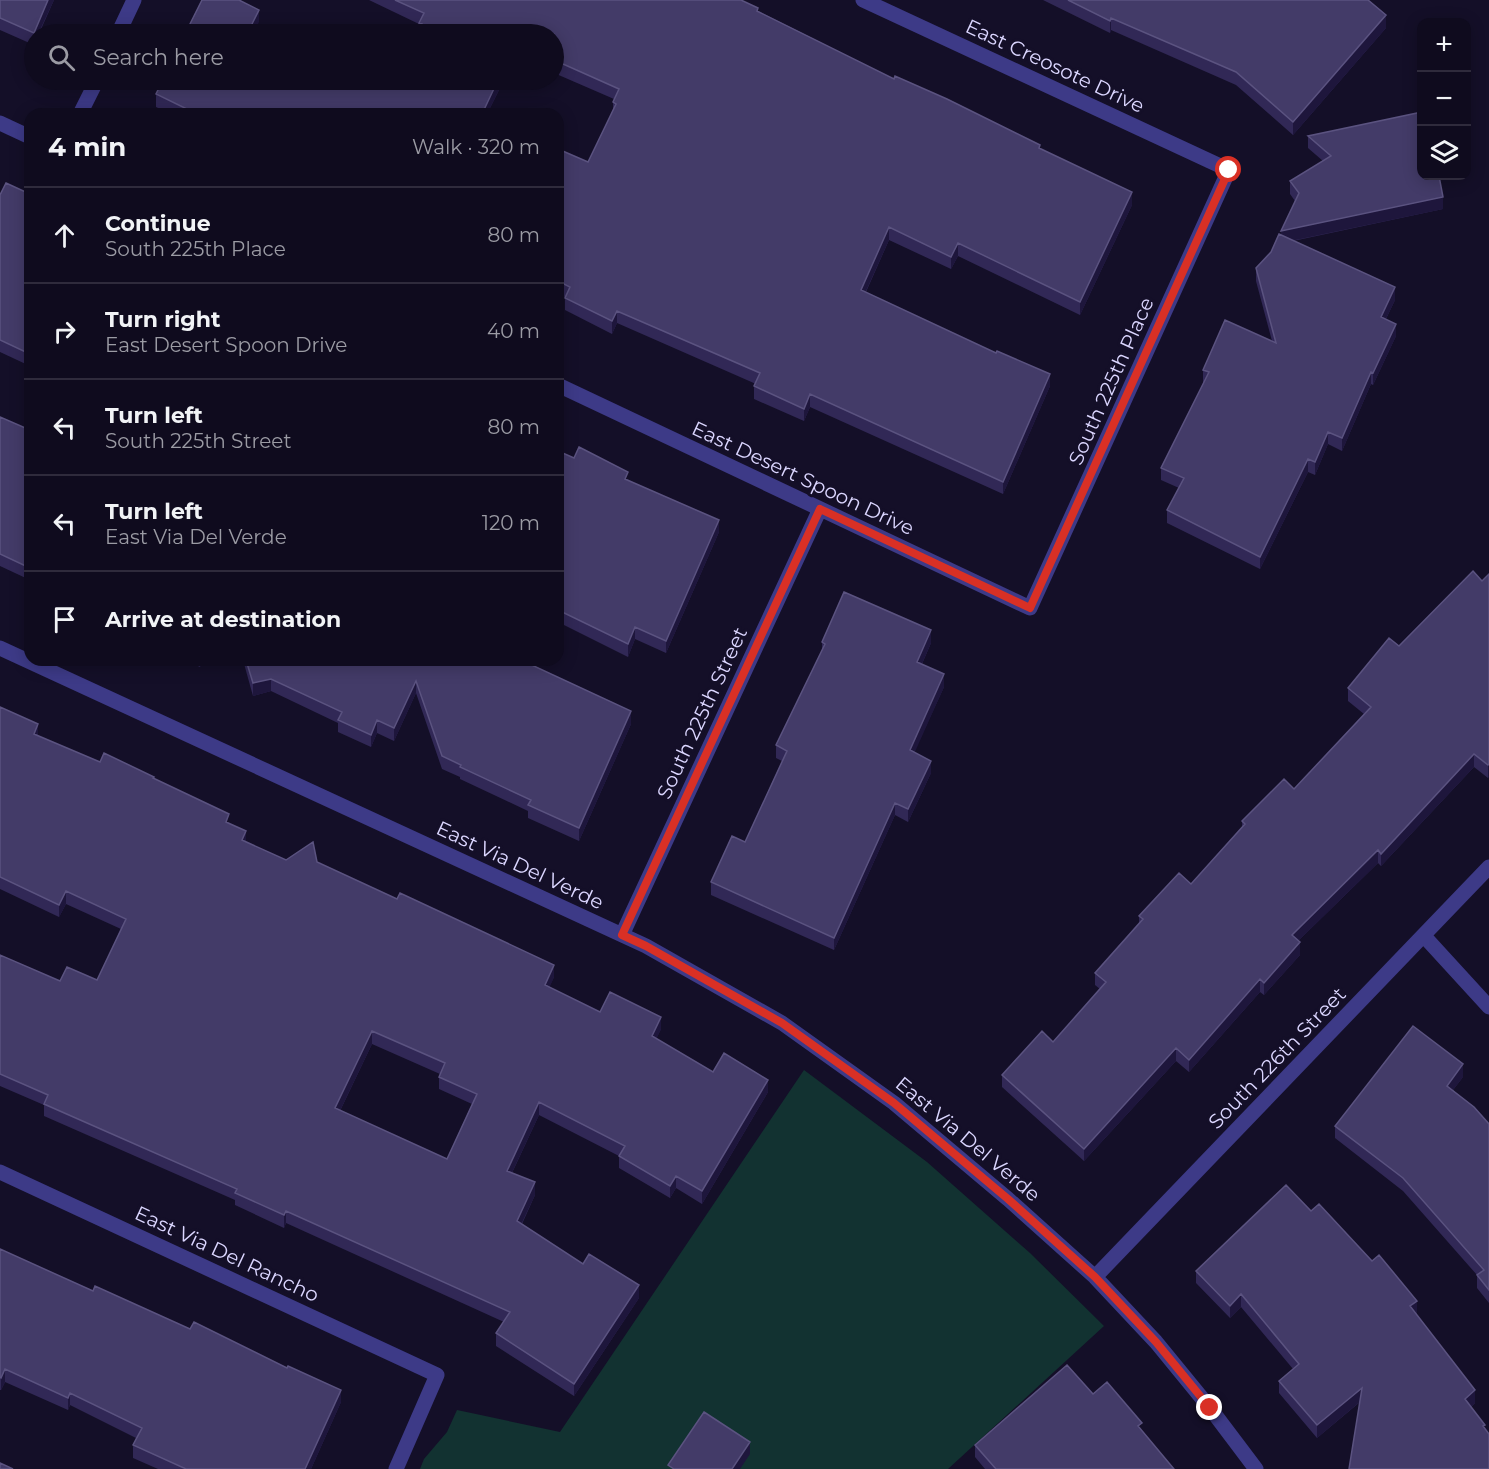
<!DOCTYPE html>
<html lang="en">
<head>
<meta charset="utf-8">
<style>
  body { margin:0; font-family:Montserrat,sans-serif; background:#181427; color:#f1f3f6 }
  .controls { position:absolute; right:18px; top:18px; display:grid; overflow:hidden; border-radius:12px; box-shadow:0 3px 15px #0003 }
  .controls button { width:54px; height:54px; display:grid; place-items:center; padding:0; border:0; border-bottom:2px solid #2f2b3c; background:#0f0b1e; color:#f1f3f6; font:30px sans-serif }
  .stop { position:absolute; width:18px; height:18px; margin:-14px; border:4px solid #d93025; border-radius:50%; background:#fff }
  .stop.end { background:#d93025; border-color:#fff; box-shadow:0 2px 6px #0008 }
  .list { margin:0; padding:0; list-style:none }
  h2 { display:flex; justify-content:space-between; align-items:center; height:78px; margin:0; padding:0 24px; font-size:26px }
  h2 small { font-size:20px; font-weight:400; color:#9b9ba4 }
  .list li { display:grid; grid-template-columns:39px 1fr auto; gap:18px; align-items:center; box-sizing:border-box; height:96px; padding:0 24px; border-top:2px solid #2f2b3c }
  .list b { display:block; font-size:22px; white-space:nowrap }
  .list p { margin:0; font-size:20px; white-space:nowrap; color:#9b9ba4 }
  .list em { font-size:20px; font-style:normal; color:#9b9ba4 }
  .icon { flex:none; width:33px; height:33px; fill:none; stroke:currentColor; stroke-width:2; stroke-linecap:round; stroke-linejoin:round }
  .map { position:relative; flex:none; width:1489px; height:1469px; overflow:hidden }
  .search { position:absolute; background:#0f0b1e; box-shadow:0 3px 15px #0003; left:24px; top:24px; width:540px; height:66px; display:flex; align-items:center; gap:15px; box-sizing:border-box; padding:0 21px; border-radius:33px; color:#9b9ba4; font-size:22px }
  .panel { position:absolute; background:#0f0b1e; box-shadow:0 3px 15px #0003; left:24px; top:108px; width:540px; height:558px; border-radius:18px }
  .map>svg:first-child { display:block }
</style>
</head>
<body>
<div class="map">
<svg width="1489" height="1469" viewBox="0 0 1489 1469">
  <rect width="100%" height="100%" fill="#140f28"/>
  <path fill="#123231" d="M804 1070 927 1162 1030 1253 1104 1326 948 1469H420L424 1459 447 1432 457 1410 560 1432Z"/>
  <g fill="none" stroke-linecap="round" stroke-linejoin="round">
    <path stroke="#3d3a87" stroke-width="15" d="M118 34 134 0
      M80 114 97 80
      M0 123 30 137
      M558 385 1030 608 1229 170 863 0
      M0 648 646 946 782 1023 894 1103 1008 1199 1095 1277 1156 1342 1210 1408 1256 1469
      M622 935 820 509
      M1424 936 1489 1007
      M0 1172 437 1375 396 1469
      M1095 1277 1489 867"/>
  </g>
  <path fill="#312856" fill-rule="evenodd" d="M0 0H54L34 45 0 30Z
    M369 0H741L758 11 894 79 1040 148 1132 205 1080 315 958 256 951 269 889 240 866 292 1050 386 1003 494 810 407 804 421 754 399V386L756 384 617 323 612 334 565 310V297L558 294V149L588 162 613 111V102L614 99 554 73V34L419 30V24Z
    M1043 0H1368L1386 28 1293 135 1236 85 1111 30 1110 33Z
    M504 80 487 114H171L156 107V94L392 85Z
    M1308 136 1443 209 1293 241 1395 300 1386 319 1396 336 1373 385 1371 384 1342 451 1328 444 1315 475 1308 472 1260 569 1167 523V510L1179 488 1161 480V468L1204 383 1203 382V370L1272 341 1256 281V268L1271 252 1281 235 1295 201 1290 194V181L1323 161 1308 148Z
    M30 194V366L0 352V195Z
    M0 417 30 430V580L0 566Z
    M558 451 628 480 719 532 666 653 635 639 628 657 558 622Z
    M1489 574V776L1488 778 1474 767 1381 866 1378 863 1298 941 1300 955 1264 995 1260 992 1189 1072 1176 1061 1084 1161 1002 1087V1075L1053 1042 1100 989 1095 985V973L1139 924V916L1191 884 1242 827V821L1294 789 1364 714 1348 701V688L1399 646 1482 581Z
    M822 642 931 643 922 664 944 687 914 752 931 773 908 822 895 815 834 950 711 895V882L745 842 782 761 776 758V745L822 651Z
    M185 660H203L200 667Z
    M243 660H521L631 724 579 841 528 818V811L460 779V777L442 769 416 693 394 741 377 733 371 747 338 732V723L271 691 253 696Z
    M0 707 38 736 100 762 154 779 229 823 246 842 286 860 317 862 554 977 549 987 600 1012 661 1029 656 1039 713 1072 768 1092 702 1204 676 1188 670 1198 619 1168V1156L539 1115 512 1173 535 1195 522 1224 583 1264 639 1298 574 1396 496 1346V1333L504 1322 286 1223 284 1228 235 1205V1200L44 1116V1105L0 1086V955L60 981 97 980 121 929 66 904 59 917 0 889ZM372 1044 440 1074 439 1077V1089L472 1104 447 1159 340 1111Z
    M1463 1077 1453 1090 1489 1124V1303L1477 1288V1275L1403 1191 1335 1138V1126Z
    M1311 1211 1417 1313 1416 1314 1475 1403 1471 1407 1360 1402 1317 1438 1279 1393V1381L1293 1369 1241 1307 1230 1318 1196 1283V1271Z
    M0 1249 341 1402 311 1469H158L133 1458V1445L136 1438 70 1405 68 1410 5 1382 1 1390H0Z
    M1093 1394 1142 1431 1174 1469H985L975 1457V1445Z"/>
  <path fill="#1e163c" d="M48 0H54L38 34H34V45V33Z
    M259 10V22L253 34 252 24Z
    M1386 15V28L1293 135V122Z
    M1111 18V30L1110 33V21Z
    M498 80H504L487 114H481Z
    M1132 192V205L1080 315V302Z
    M1443 197V209L1281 243V231Z
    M889 227V240L861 302V290Z
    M958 243V256L951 269V257Z
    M1395 287V300L1381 329V317Z
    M617 311V323L612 334V321Z
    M1396 324V336L1373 385V373Z
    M1371 372V384L1342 451V438Z
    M1050 374V386L1003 494V482Z
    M810 394V407L804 421V409Z
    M1328 432V444L1315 475V462Z
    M1308 459V472L1260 569V557Z
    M719 520V532L666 653V641Z
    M635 627V639L628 657V644Z
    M931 630V643L917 675V662Z
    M200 660H203L200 667Z
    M944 674V687L910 763V750Z
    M271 679V691L253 696V683Z
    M416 681V693L394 741V728Z
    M631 711V724L579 841V828Z
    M377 720V733L371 747V735Z
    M38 724V737L34 734Z
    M1474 754V767L1381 866V854Z
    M931 761V773L908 822V809Z
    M1489 764V776L1488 778V765Z
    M895 803V815L834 950V938Z
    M246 831V843L242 840Z
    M1378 850V863L1292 947V935Z
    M66 891V904L59 917V905Z
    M1300 942V955L1264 995V983Z
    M554 965V977L545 998V985Z
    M1260 979V992L1189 1072V1060Z
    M661 1017V1029L652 1048V1036Z
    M372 1031V1044L335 1121V1108Z
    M1176 1048V1061L1084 1161V1149Z
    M1463 1064V1077L1447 1098V1086Z
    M768 1080V1092L702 1204V1191Z
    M539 1102V1115L507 1183V1171Z
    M676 1176V1188L670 1198V1186Z
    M535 1182V1195L517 1233V1221Z
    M286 1211V1223L284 1228V1215Z
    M639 1285V1298L574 1396V1384Z
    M1241 1294V1307L1230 1318V1306Z
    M1417 1301V1313L1410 1319V1306Z
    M5 1369V1382L1 1390V1378Z
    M1362 1388V1400L1317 1438V1425Z
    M341 1390V1402L311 1469H305Z
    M1475 1390V1403L1465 1412V1399Z
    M70 1393V1405L68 1410V1398Z
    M750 1442V1454L740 1469H732Z"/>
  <path fill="#433b68" stroke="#5b5380" stroke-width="1.5" fill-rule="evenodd" d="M0 0H48L34 33 0 18Z
    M202 0H239L259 10 252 24 276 34H185Z
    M395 0H741L758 8 757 11 894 79 895 76 947 99 1040 145 1039 148 1132 192 1080 302 958 243 951 257 889 227 861 290 996 353 997 351 1050 374 1003 482 810 394 804 409 754 386 760 373 617 311 612 321 565 298 570 287 558 281V149L588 162 616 104 613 102 619 89 554 60V34H417L422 24 419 23 424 13Z
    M1068 0H1368L1386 15 1293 122 1236 72 1111 18 1110 21Z
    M163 80H380L392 85 395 80H498L482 114H197L156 94Z
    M1422 112V176H1439L1443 197 1281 231 1299 193 1290 181 1331 156 1308 136Z
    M6 183 30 194V354L0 340V195Z
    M1279 234 1395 287 1381 317 1396 324 1373 373 1371 372 1342 438 1328 432 1315 462 1308 459 1260 557 1167 510 1184 478 1161 468 1209 372 1203 370 1225 320 1276 343 1256 268 1271 252Z
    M0 417 30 430V568L0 554Z
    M579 447 628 472 625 479 719 520 666 641 635 627 628 644 558 610V451L574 458Z
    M1473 571 1482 581 1489 574V764L1488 765 1474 754 1381 854 1378 850 1292 935 1300 942 1264 983 1260 979 1189 1060 1176 1048 1084 1149 1002 1075 1042 1031 1053 1042 1106 982 1095 973 1143 919 1139 916 1179 873 1191 884 1245 824 1242 821 1284 779 1294 789 1371 707 1348 688 1389 638 1399 646Z
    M844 592 931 630 917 662 944 674 910 750 931 761 908 809 895 803 834 938 711 882 732 836 745 842 787 751 776 745 825 644 822 642Z
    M246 660H521L631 711 579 828 528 805 531 800 460 767 461 765 442 756 416 681 394 728 377 720 371 735 338 720 342 712 271 679 253 683Z
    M0 707 38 724 34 734 100 762 104 753 154 777 153 778 229 814 226 822 246 831 242 840 286 860 313 842 317 862 397 899 400 893 554 965 545 985 600 1012 610 992 661 1017 652 1036 713 1072 724 1053 768 1080 702 1191 676 1176 670 1186 619 1156 625 1146 539 1102 507 1171 535 1182 517 1221 583 1264 589 1254 639 1285 574 1384 496 1333 510 1312 286 1211 284 1215 235 1193 237 1189 44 1104 48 1095 0 1074V955L60 981 67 967 97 980 126 919 66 891 59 905 0 877ZM372 1031 445 1063 439 1077 477 1094 447 1159 335 1108Z
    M1413 1026 1463 1064 1447 1086 1474 1107 1489 1124V1290L1477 1275 1484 1270 1403 1178 1335 1126Z
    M1286 1185 1311 1211 1319 1204 1372 1261 1379 1255 1417 1301 1410 1306 1475 1390 1465 1399 1485 1425 1483 1426 1489 1434V1469H1349L1362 1388 1317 1425 1279 1381 1299 1364 1241 1294 1230 1306 1196 1271Z
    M0 1249 93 1291 95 1286 190 1329 194 1322 287 1368 288 1366 341 1390 305 1469H186L133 1445 142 1428 70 1393 68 1398 5 1369 1 1378 0 1377Z
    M1067 1365 1093 1394 1107 1382 1142 1423 1138 1426 1174 1469H996L975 1445Z
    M704 1412 750 1442 732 1469H674L668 1465Z
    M0 1463 13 1469H0Z"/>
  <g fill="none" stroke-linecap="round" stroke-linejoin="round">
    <path stroke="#d93025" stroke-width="8" d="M1210 1408 1156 1342 1095 1277 1008 1199 894 1103 782 1023 646 946 622 935 820 509 1030 608 1229 170"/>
  </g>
  <g text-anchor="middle" stroke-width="6" stroke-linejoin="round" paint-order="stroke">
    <g font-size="20" fill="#dbd6ff" stroke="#140f28">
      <text transform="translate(1055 66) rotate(25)" y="7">East Creosote Drive</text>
      <text transform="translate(1111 381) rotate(-66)" y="7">South 225th Place</text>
      <text transform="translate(803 478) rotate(25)" y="7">East Desert Spoon Drive</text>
      <text transform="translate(702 713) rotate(-65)" y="7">South 225th Street</text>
      <text transform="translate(520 865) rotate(25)" y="7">East Via Del Verde</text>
      <text transform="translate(1277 1058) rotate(-46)" y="7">South 226th Street</text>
      <text transform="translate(968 1139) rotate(40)" y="7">East Via Del Verde</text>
      <text transform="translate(227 1254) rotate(25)" y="7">East Via Del Rancho</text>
    </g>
  </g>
</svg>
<div class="controls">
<button>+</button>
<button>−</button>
<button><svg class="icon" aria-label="layers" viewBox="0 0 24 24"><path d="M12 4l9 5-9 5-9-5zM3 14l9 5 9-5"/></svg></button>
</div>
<div class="stop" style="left:1229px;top:170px"></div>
<div class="stop end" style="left:1210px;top:1408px"></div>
<div class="search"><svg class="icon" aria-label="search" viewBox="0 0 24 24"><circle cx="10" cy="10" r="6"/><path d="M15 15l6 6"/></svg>Search here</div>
<section class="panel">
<h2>4 min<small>Walk · 320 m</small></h2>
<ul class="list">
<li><svg class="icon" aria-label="ahead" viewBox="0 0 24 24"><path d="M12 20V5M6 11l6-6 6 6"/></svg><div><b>Continue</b><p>South 225th Place</p></div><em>80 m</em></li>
<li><svg class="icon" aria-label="right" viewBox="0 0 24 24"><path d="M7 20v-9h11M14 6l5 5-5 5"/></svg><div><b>Turn right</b><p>East Desert Spoon Drive</p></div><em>40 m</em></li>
<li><svg class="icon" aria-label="left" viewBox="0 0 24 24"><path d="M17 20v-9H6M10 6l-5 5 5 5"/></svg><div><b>Turn left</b><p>South 225th Street</p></div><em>80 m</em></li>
<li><svg class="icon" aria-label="left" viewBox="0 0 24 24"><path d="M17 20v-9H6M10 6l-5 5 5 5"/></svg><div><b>Turn left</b><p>East Via Del Verde</p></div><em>120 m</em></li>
<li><svg class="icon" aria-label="arrive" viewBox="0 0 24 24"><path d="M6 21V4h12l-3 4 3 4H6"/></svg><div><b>Arrive at destination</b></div></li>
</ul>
</section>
</div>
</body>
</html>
